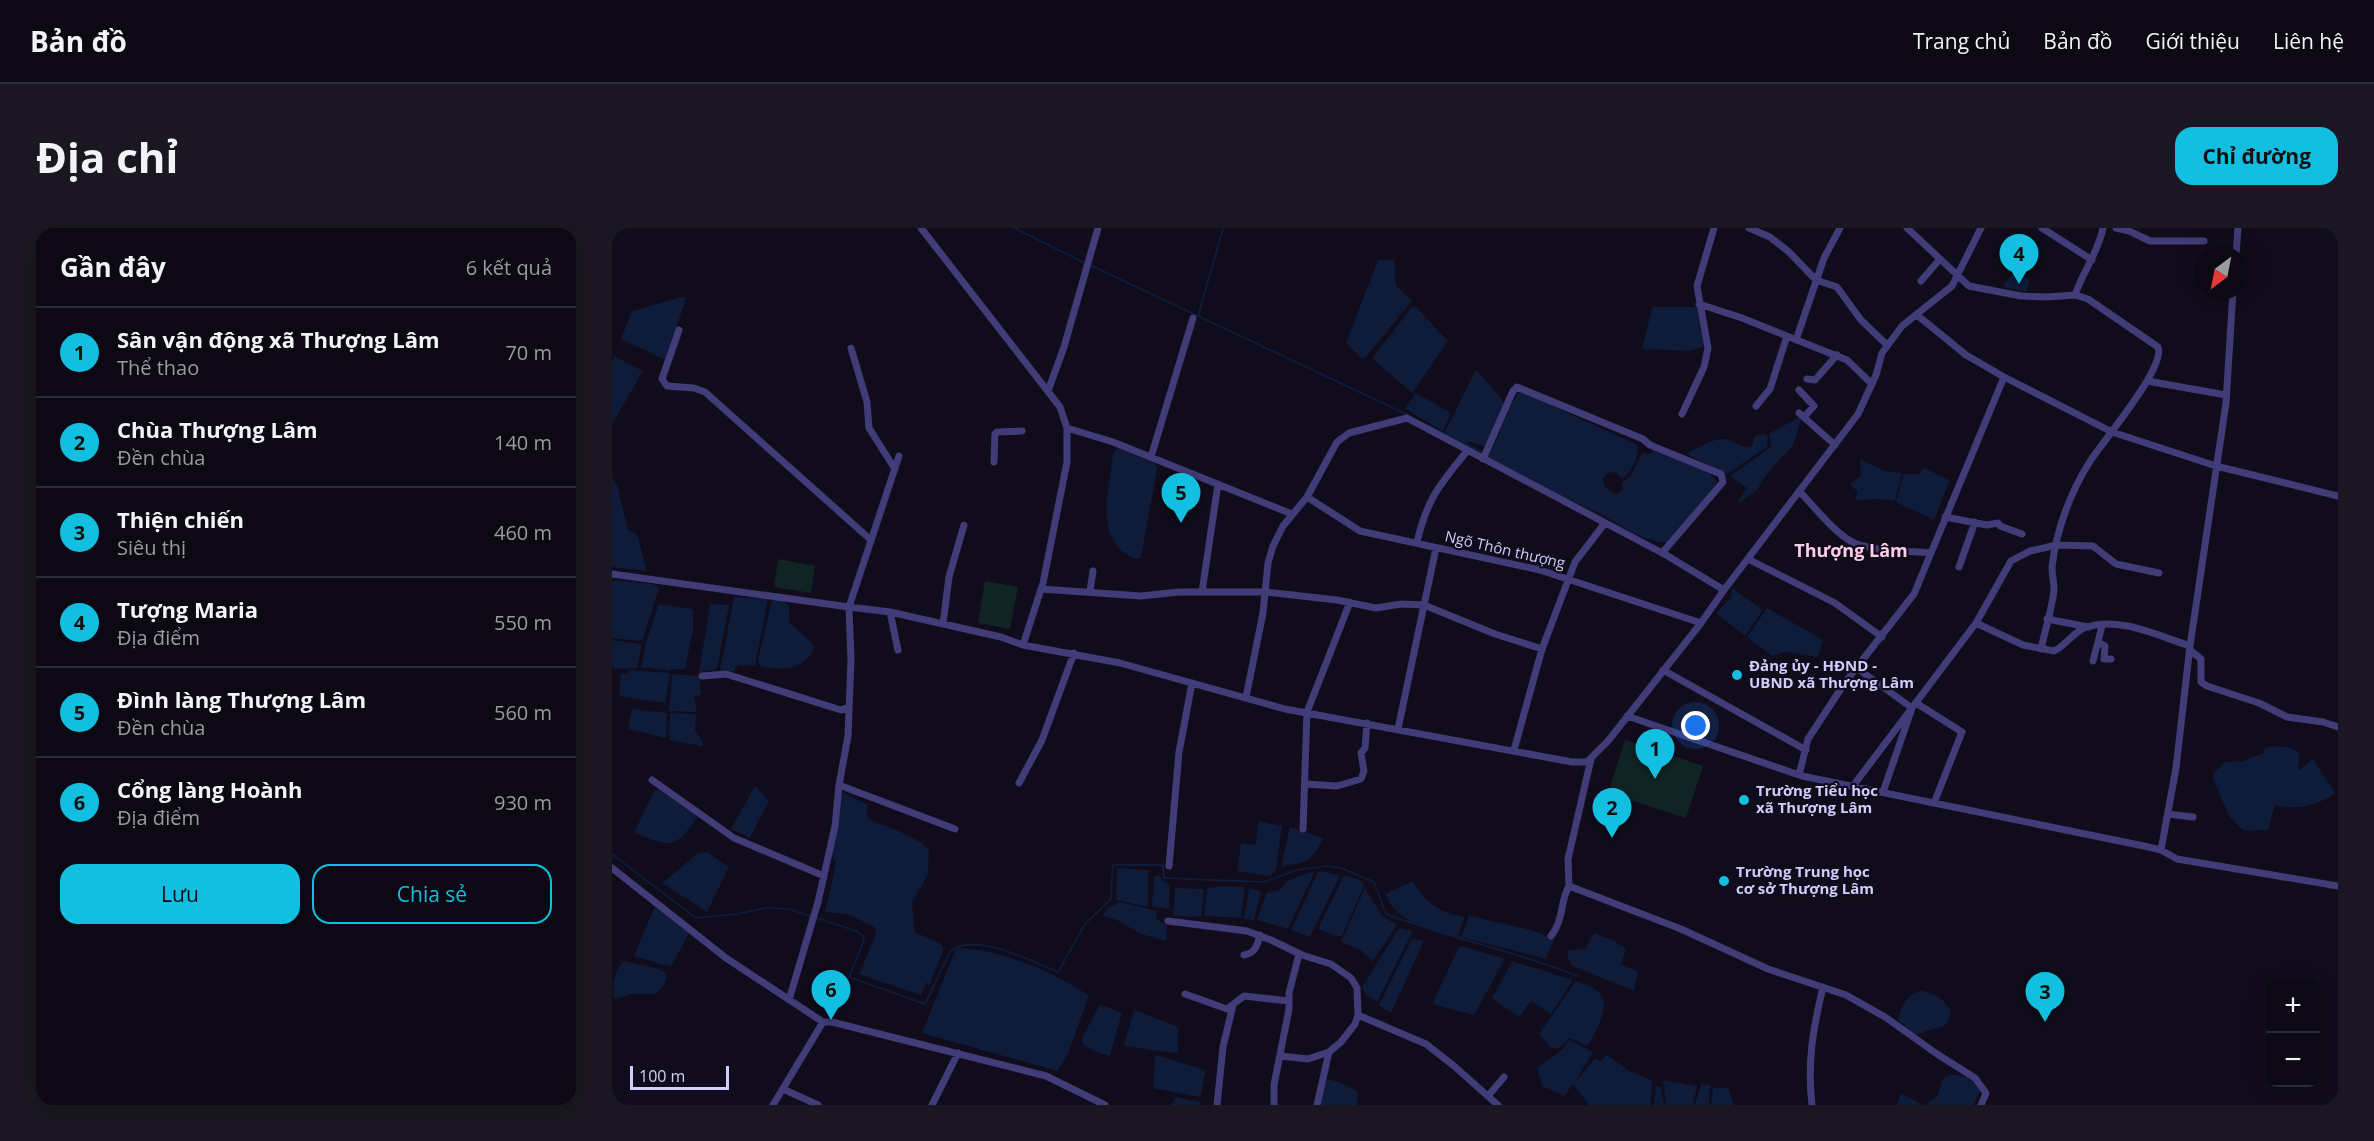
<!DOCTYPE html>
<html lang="vi">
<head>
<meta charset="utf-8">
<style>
  body { margin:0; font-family:"Open Sans",sans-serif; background:#1a1722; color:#f1f3f6 }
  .controls { position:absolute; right:18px; bottom:18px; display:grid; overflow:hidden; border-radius:12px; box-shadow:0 6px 24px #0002 }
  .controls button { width:54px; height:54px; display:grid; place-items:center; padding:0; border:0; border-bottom:2px solid #2c2a34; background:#0c0914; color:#f1f3f6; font:30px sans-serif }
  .compass { position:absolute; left:1582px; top:18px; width:54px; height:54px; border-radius:50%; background:#0c0914; box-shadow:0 6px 24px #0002; rotate:212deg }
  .scale { position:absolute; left:18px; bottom:15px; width:99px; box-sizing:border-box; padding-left:6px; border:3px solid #d3cbfb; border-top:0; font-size:16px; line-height:21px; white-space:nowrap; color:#d3cbfb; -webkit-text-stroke:4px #100c1b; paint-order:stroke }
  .you { position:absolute; left:1084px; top:498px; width:21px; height:21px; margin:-15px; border:4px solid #fff; border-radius:50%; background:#1a73e8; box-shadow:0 0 0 9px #1a73e833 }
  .badge { display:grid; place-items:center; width:39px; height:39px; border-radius:50%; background:#12bfe0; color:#111; font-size:20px; font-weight:700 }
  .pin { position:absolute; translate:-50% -50px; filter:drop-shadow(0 2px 3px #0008) }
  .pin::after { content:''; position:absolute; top:32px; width:21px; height:18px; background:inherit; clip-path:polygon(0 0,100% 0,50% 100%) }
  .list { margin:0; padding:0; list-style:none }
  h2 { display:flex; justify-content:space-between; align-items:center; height:78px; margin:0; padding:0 24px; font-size:26px }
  h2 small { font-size:20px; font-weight:400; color:#9a9aa0 }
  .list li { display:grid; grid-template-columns:39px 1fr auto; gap:18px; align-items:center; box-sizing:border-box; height:90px; padding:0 24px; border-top:2px solid #2c2a34 }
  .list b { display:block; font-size:22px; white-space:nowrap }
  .list p { margin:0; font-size:20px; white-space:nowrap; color:#9a9aa0 }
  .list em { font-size:20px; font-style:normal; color:#9a9aa0 }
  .actions { display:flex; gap:12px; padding:18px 24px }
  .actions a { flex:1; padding:14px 0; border:2px solid #12bfe0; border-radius:18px; text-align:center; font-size:21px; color:#12bfe0 }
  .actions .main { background:#12bfe0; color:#111 }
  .map { position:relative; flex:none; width:1726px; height:877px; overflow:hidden; border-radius:18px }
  header { display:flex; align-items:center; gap:36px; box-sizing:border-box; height:84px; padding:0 30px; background:#0c0914; border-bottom:2px solid #2c2a34 }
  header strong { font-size:28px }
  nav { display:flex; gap:33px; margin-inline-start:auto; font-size:21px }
  .intro { display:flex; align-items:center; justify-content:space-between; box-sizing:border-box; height:144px; padding:0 36px }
  h1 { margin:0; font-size:42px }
  .button { padding:15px 27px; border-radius:18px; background:#12bfe0; color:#111; font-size:21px; font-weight:700 }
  main { display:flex; gap:36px; padding:0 36px }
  aside { flex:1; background:#0c0914; border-radius:18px; box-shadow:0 6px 24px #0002 }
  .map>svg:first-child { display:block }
</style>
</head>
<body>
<header>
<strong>Bản đồ</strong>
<nav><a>Trang chủ</a><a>Bản đồ</a><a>Giới thiệu</a><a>Liên hệ</a></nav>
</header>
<div class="intro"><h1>Địa chỉ</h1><a class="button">Chỉ đường</a></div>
<main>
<aside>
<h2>Gần đây<small>6 kết quả</small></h2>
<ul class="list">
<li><span class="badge">1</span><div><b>Sân vận động xã Thượng Lâm</b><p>Thể thao</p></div><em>70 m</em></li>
<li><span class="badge">2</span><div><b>Chùa Thượng Lâm</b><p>Đền chùa</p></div><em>140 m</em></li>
<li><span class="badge">3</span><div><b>Thiện chiến</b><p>Siêu thị</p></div><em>460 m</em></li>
<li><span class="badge">4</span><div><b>Tượng Maria</b><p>Địa điểm</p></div><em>550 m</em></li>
<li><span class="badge">5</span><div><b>Đình làng Thượng Lâm</b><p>Đền chùa</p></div><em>560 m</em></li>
<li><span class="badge">6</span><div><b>Cổng làng Hoành</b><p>Địa điểm</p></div><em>930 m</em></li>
</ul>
<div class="actions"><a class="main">Lưu</a><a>Chia sẻ</a></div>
</aside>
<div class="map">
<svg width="1726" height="877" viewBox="0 0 1726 877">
  <rect width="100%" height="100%" fill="#100c1b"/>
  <path fill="#102425" d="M166 331 203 338 199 365 162 359Z
    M373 353 406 359 398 401 366 395Z
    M1013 512 1091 538 1074 590 996 565Z"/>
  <path fill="#0e1b39" d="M766 32H782L784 58 800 73 751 132 734 115Z
    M1402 45 1418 52 1414 64 1392 59V56Z
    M69 69 73 70V74L53 132 9 111 20 83Z
    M800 79 805 80 836 113 800 165 760 130Z
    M1042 79H1086L1092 118 1078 123 1030 121 1040 80Z
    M2 128 31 143 0 196V133Z
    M864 142 889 170 892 176 873 219 859 214 847 215 833 204Z
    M911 164 1025 217C1027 229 1020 244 1010 251L1005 245 998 244 991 250 993 259 1004 266 1011 262 1010 255 1019 247 1030 225 1037 226 1042 222 1096 244 1105 253 1101 262 1055 315C1026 313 1005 293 980 282 946 266 909 251 876 230L905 165Z
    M804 165 839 185 831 203 793 181Z
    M1187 189 1189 192 1181 217 1157 243 1145 262 1128 275 1126 273 1135 260 1118 248 1159 219 1157 206Z
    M1153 206 1156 209 1155 219 1115 246 1076 227 1077 224C1087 220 1103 209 1113 211 1124 213 1128 221 1140 218L1143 208Z
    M506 220 544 236 545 241 529 330 525 331C479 315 498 260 501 225Z
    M1248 231 1272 243 1290 245 1283 273 1267 271 1243 272 1246 264 1238 257 1249 247Z
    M1312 240 1338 252 1322 292 1284 274 1291 246H1306Z
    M0 249 5 257 16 302 25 306 35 343 0 339Z
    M0 352 41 356 47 360 31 411 28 413 0 410Z
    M1120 360 1151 382 1133 408 1104 385 1119 370Z
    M122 369 156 371 143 438 126 437 121 444 108 442Z
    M160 371 173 373 177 378V394L203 418C194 442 170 444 148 438L146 432Z
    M47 376 81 381V402L73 441H58L59 443 29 439 35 411Z
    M98 376 117 377 105 441 87 444Z
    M1155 380 1211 412 1206 429 1173 424 1160 428 1135 409Z
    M0 412 30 416 25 440 3 441 0 438Z
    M16 442 58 445 53 475 7 468 9 446H15Z
    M60 446 87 448 89 467 82 468 85 484 57 483Z
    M20 481 55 485 54 510 16 501Z
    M58 485 84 486 83 502 91 515 90 518 57 512Z
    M1661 518 1676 519 1687 524 1686 543 1701 531 1723 565C1704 579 1684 582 1663 577L1656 602 1632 603 1617 588 1601 551 1602 544 1613 534 1632 533 1651 525 1653 520Z
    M143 558 157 573 138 610 119 601Z
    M47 562 84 587 85 590C61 624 57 618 22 605L42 563Z
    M230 564 256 577 254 583 256 590C275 601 302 605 317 622L316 646 300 675 303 704 329 716 332 721 317 758 315 754 309 767 247 746 264 706 262 699 238 687 213 684 224 635 220 628Z
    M646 593 670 598 664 642 658 648 625 643 629 615 644 617Z
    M678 599 712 610C698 634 697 634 669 639Z
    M95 624 117 639 95 684 50 655 86 625Z
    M505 640 536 642V679L504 672Z
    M703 643 676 701 645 692 655 665 668 662 677 652Z
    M709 643 728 648 698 709 679 702 706 644Z
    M547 647 550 652 558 657 557 681 540 678 542 649Z
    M732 647 748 652 752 658 730 708H724L706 701Z
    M801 653C812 675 829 685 853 689L845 710C822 703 781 693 774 666Z
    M615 658 633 659 629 690 592 688 595 660Z
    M563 660 592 661 589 689 561 688Z
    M637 660 649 663 642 693 632 690Z
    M753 660 770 688 785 697 761 733 747 721 729 714Z
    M508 674 545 683 544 691 555 697 554 713 529 706 505 692 491 688 496 680Z
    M43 678 78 703 59 739 22 728Z
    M857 688 920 702 942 712 934 731 849 709Z
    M787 700 801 703 765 774 754 767 750 759Z
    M982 705 1002 713 1014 721 1009 736 1026 744 1022 763 960 738 955 727 957 722 973 721Z
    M800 711 810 712 811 715 779 785 767 777Z
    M850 718 893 731 862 787 820 776 847 719Z
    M344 720C384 720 444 744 477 768L455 828 445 843 310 805Z
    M13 733 47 741 55 746 52 758 43 766H19L6 771 2 770C0 759 2 740 13 733Z
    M900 733 961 752 939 786 919 773 907 789 880 770Z
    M964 753C972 756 985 759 990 768 997 782 983 806 975 818L957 810 947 820H940L927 806Z
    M1308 763C1320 763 1335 773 1339 783 1334 800 1334 798 1318 802 1313 803 1309 806 1303 807L1286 792C1289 779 1294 767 1308 763Z
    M488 776 510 785 498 827 496 828 482 823 470 815V810Z
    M522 782 564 798 566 802V825C561 825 516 819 512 817Z
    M957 812 981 824 963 854 983 831 988 833 995 827 1016 842 1040 853 1039 877H977L961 856 952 868 930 858 925 840 950 822Z
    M543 827 594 842 588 869 541 860Z
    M1337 847C1351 846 1360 850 1369 862L1361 877H1314L1326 867 1330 852Z
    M711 851C723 852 737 856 746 865L745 877H709L706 875Z
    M1051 852 1085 858 1081 877H1054Z
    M1089 856 1098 857 1097 877H1083Z
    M1044 858 1049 859 1052 877H1042Z
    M1101 860H1116L1122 877H1099Z
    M1289 865 1310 877H1285Z
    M564 869 588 874 587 877H559Z"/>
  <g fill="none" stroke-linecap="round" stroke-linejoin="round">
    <path stroke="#0e1b39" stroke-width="2" d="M402 0 473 35
      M478 37 796 187
      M586 88 611 0
      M817 198 839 209
      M852 215 876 227
      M0 626 84 690 124 686 155 680 177 681 244 703 252 709 251 715 237 749 313 776 338 724C358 702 423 734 446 744L473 696 499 671 501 637H551L552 650 652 654 684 642 715 638 729 640 762 654 774 686C837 710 903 723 966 748"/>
    <path stroke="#413b77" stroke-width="7" d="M309 0 448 179 455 200V234L431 355 411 417
      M1137 0 1158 9 1177 24 1204 52 1225 59 1249 92 1275 117
      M1295 0 1357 58 1409 68 1435 69 1463 67 1476 71 1546 119C1554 140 1490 214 1477 235 1458 265 1444 303 1440 339 1440 347 1442 354 1442 362 1440 381 1433 402 1429 421
      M1430 0 1480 32
      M1504 0 1517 3 1538 13H1592
      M1624 27 1626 0
      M1309 53 1328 31
      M1463 67C1471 43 1486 25 1491 0
      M1087 76 1130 90 1235 132 1260 156
      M1305 87 1354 127 1392 149 1500 204 1604 238 1726 268
      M67 102 50 151 55 158 82 160 93 164 259 312
      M1184 112 1212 30 1228 0
      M239 120 255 174 257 200 283 241
      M1195 151 1203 152 1225 127
      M1535 153 1614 167
      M1187 162 1202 178 1192 189
      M436 163 452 119 486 0
      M1144 178 1158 161 1175 108
      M1187 185 1223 217
      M1070 186 1092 139 1096 120 1085 58 1102 0
      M455 200 501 214 680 286
      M539 229 581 90
      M871 231 901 163 905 159 1031 211 1038 217 1109 246 1111 254 1050 325
      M382 234 383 206 385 204 410 203
      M1187 263C1202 278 1226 310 1245 316 1268 324 1295 323 1319 325
      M695 269 748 303 928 342 1089 395
      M1333 289 1375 297 1386 295 1388 298 1410 306
      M805 314C815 271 828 256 855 223
      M1136 331 1223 375 1270 409
      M1347 339 1363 294
      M0 346 237 379 287 228
      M429 361 529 368 567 364H653L725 372 764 380 789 376 812 377 883 406 930 421
      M478 363 481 343
      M590 364 606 256
      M278 384 286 422
      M1435 391 1476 399
      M1364 395 1411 417 1442 423C1453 418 1461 405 1472 400 1505 387 1547 408 1578 418
      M331 396 337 349 352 297
      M1486 414 1493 418 1492 431H1499
      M1578 422 1589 431V454L1595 458 1647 475 1675 489 1711 494 1726 499
      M1481 433 1490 398
      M1246 441 1300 480 1271 564
      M1051 442 1194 522
      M90 448 114 446 229 482 237 479
      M634 469 651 385 656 335 661 318 671 298 695 269 725 214 737 205 795 190 1054 327 1112 362
      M1304 475 1350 504 1322 575
      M1015 488 1190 548 1532 618 1549 622 1565 631 1726 658
      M786 501 824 320
      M902 522 930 421 963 334 993 295
      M979 531 956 631 957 658 1069 701 1156 741 1234 767 1273 789 1325 826 1363 850 1374 865 1369 877
      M1187 547 1196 511 1234 453 1302 366 1392 149
      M40 552 122 610 212 648
      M407 555 430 512 462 425
      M693 556 725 558 749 551 752 543 749 525 753 520 755 495
      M227 557 343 601
      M1241 558 1364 395 1399 333 1418 323 1445 317 1481 318 1504 336 1547 345
      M1556 586 1581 589
      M691 601 695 484 738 374
      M1549 622 1564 540 1578 418 1614 175 1621 63
      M557 638 567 524 580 455
      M0 640 114 730 211 794H218
      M556 693 635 703 659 712 690 727 719 736 739 750 745 760 746 787 743 796 729 814 717 824 696 831 668 828
      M939 708C952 692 948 673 957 658
      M632 727C644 725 645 717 648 707
      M573 766 615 781 632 768 677 773
      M177 772 206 674 223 598 227 557 236 508 239 432 237 379 278 384 389 409 411 417 508 435 673 481 960 534H975L996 513 1089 395 1112 362 1246 186 1264 147 1270 125 1290 98 1340 58 1369 0
      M746 787 814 816 842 838 886 877
      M220 794 434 848 493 877
      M171 861 206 877
      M876 868 892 849
      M161 877 211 794
      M320 877 346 825
      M605 877 611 819 621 777
      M662 877V857L677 781V765L687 726
      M705 877 717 824
      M1200 877C1195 834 1201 801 1211 759"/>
  </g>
  <g fill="#12bfe0" stroke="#100c1b" stroke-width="2">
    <circle cx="1125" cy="447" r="6"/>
    <circle cx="1132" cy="572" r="6"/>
    <circle cx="1112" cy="653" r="6"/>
  </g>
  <g text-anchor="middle" stroke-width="4.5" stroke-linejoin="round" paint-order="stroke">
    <g font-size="15" fill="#d3cbfb" stroke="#100c1b">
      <text transform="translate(893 322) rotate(13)" y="5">Ngõ Thôn thượng</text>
    </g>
    <g font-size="15" font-weight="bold" fill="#d3cbfb" stroke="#100c1b" text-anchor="start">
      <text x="1137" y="443">Đảng ủy - HĐND -<tspan x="1137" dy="17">UBND xã Thượng Lâm</tspan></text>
      <text x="1144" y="568">Trường Tiểu học<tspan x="1144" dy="17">xã Thượng Lâm</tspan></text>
      <text x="1124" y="649">Trường Trung học<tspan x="1124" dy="17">cơ sở Thượng Lâm</tspan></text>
    </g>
    <g font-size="18" font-weight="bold" fill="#fbcde7" stroke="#100c1b">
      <text x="1239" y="329">Thượng Lâm</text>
    </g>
  </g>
</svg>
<div class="controls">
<button>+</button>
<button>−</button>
</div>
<svg class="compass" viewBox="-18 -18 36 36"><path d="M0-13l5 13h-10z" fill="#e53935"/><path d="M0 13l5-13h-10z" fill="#9a9aa0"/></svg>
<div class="scale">100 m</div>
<div class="you"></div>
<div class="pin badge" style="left:1043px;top:551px">1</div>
<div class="pin badge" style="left:1000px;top:610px">2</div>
<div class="pin badge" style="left:1433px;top:794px">3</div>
<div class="pin badge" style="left:1407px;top:56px">4</div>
<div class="pin badge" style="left:569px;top:295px">5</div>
<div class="pin badge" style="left:219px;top:792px">6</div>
</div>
</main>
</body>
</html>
